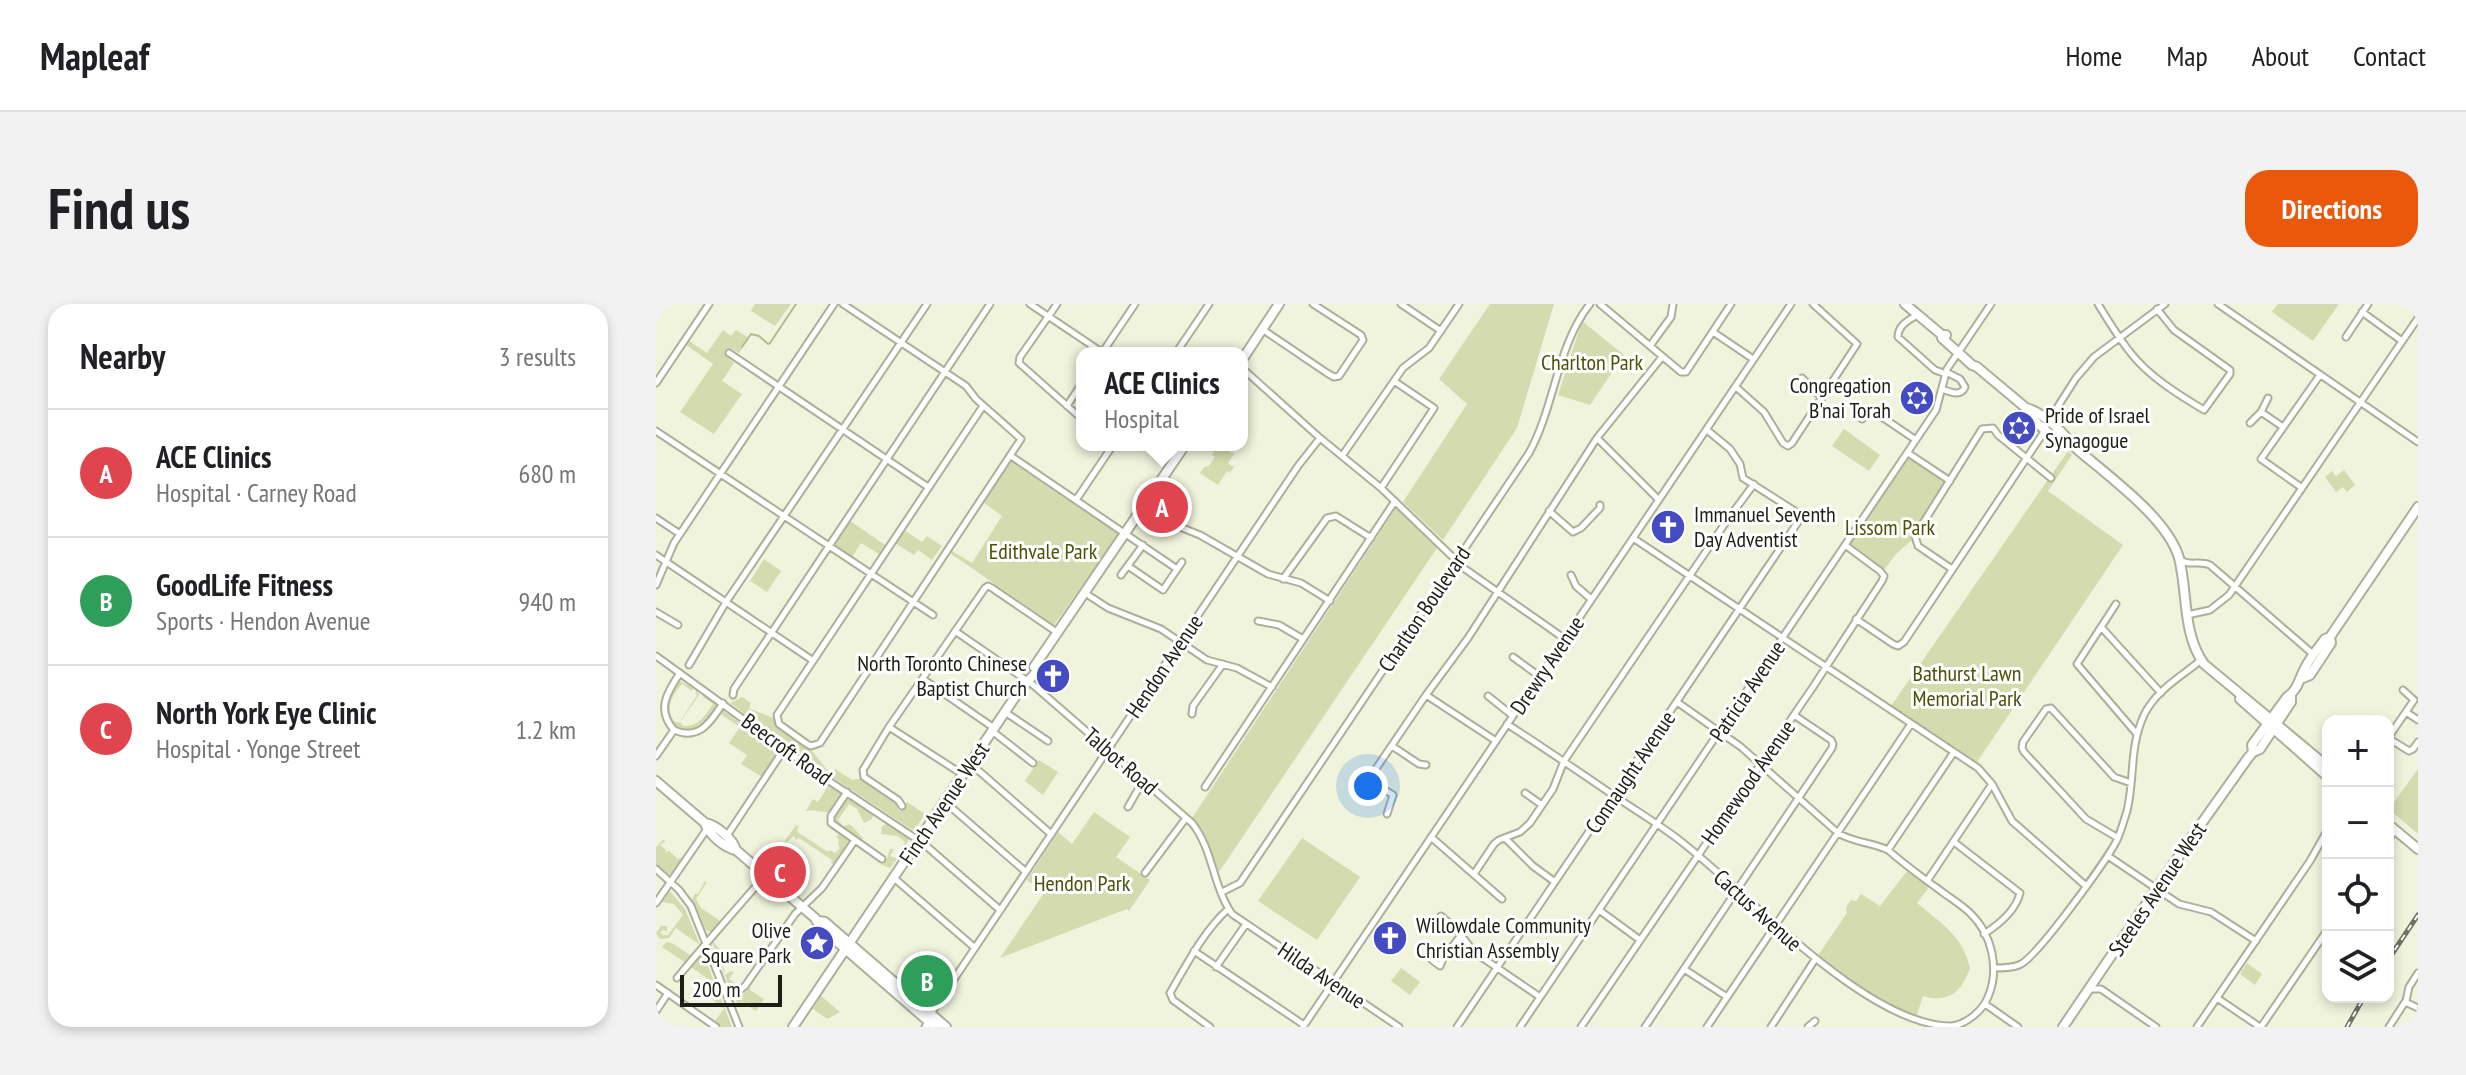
<!DOCTYPE html>
<html lang="en">
<head>
<meta charset="utf-8">
<style>
  body { margin:0; font-family:"PT Sans Narrow",sans-serif; background:#f2f2f2; color:#202124 }
  .controls { position:absolute; right:24px; bottom:24px; display:grid; overflow:hidden; border-radius:16px; box-shadow:0 4px 12px #0003 }
  .controls button { width:72px; height:72px; display:grid; place-items:center; padding:0; border:0; border-bottom:2px solid #e0e0e0; background:#fff; color:#202124; font:40px sans-serif }
  .scale { position:absolute; left:24px; bottom:20px; width:102px; box-sizing:border-box; padding-left:8px; border:4px solid #1d1e16; border-top:0; font-size:22px; line-height:28px; white-space:nowrap; color:#1d1e16; -webkit-text-stroke:6px #fff; paint-order:stroke }
  .you { position:absolute; left:712px; top:482px; width:28px; height:28px; margin:-20px; border:6px solid #fff; border-radius:50%; background:#1a73e8; box-shadow:0 0 0 12px #1a73e833 }
  .badge { display:grid; place-items:center; width:52px; height:52px; border-radius:50%; background:#ea580c; color:#fff; font-size:26px; font-weight:700 }
  .pin { position:absolute; translate:-50% -50%; border:4px solid #fff; box-shadow:0 2px 8px #0006 }
  .popup { position:absolute; left:420px; top:43px; width:172px; height:104px; box-sizing:border-box; display:grid; place-content:center; border-radius:16px; background:#fff; filter:drop-shadow(0 2px 6px #0005); font-size:26px; white-space:nowrap; color:#757577 }
  .popup b { font-size:30px; color:#202124 }
  .popup::after { content:''; position:absolute; left:50%; top:100%; margin-left:-16px; border:16px solid transparent; border-top-color:#fff }
  .list { margin:0; padding:0; list-style:none }
  h2 { display:flex; justify-content:space-between; align-items:center; height:104px; margin:0; padding:0 32px; font-size:34px }
  h2 small { font-size:26px; font-weight:400; color:#757577 }
  .list li { display:grid; grid-template-columns:52px 1fr auto; gap:24px; align-items:center; box-sizing:border-box; height:128px; padding:0 32px; border-top:2px solid #e0e0e0 }
  .list b { display:block; font-size:30px; white-space:nowrap }
  .list p { margin:0; font-size:26px; white-space:nowrap; color:#757577 }
  .list em { font-size:26px; font-style:normal; color:#757577 }
  .icon { flex:none; width:44px; height:44px; fill:none; stroke:currentColor; stroke-width:2; stroke-linecap:round; stroke-linejoin:round }
  .map { position:relative; flex:none; width:1762px; height:723px; overflow:hidden; border-radius:24px }
  header { display:flex; align-items:center; gap:48px; box-sizing:border-box; height:112px; padding:0 40px; background:#fff; border-bottom:2px solid #e0e0e0 }
  header strong { font-size:38px }
  nav { display:flex; gap:44px; margin-inline-start:auto; font-size:28px }
  .intro { display:flex; align-items:center; justify-content:space-between; box-sizing:border-box; height:192px; padding:0 48px }
  h1 { margin:0; font-size:56px }
  .button { padding:20px 36px; border-radius:24px; background:#ea580c; color:#fff; font-size:28px; font-weight:700 }
  main { display:flex; gap:48px; padding:0 48px }
  aside { flex:1; background:#fff; border-radius:24px; box-shadow:0 4px 12px #0003 }
  .map>svg:first-child { display:block }
</style>
</head>
<body>
<header>
<strong>Mapleaf</strong>
<nav><a>Home</a><a>Map</a><a>About</a><a>Contact</a></nav>
</header>
<div class="intro"><h1>Find us</h1><a class="button">Directions</a></div>
<main>
<aside>
<h2>Nearby<small>3 results</small></h2>
<ul class="list">
<li><span class="badge" style="background:#e0444e">A</span><div><b>ACE Clinics</b><p>Hospital · Carney Road</p></div><em>680 m</em></li>
<li><span class="badge" style="background:#2e9e5b">B</span><div><b>GoodLife Fitness</b><p>Sports · Hendon Avenue</p></div><em>940 m</em></li>
<li><span class="badge" style="background:#e0444e">C</span><div><b>North York Eye Clinic</b><p>Hospital · Yonge Street</p></div><em>1.2 km</em></li>
</ul>
</aside>
<div class="map">
<svg width="1762" height="723" viewBox="0 0 1762 723">
  <rect width="100%" height="100%" fill="#f0f4dc"/>
  <path fill="#d4dbae" d="M99 0H135L119 22 95 7Z
    M834 0H898L861 124 787 236 747 198 811 100 783 75Z
    M1622 0H1683L1657 37 1616 8Z
    M926 17 968 51 934 101 902 91Z
    M67 26 75 32 80 26 93 34 83 49 76 45 71 48V53L78 59 66 77 86 90 58 130 24 108 57 60 29 40 32 36 51 49Z
    M1188 125 1224 151 1213 167 1176 142Z
    M562 141 578 150 572 159 578 163 574 169 571 167 562 181 544 169 548 163 553 162 559 153 556 151Z
    M1412 147 1416 151 1392 187 1467 241 1321 458 1235 402Z
    M1252 153 1288 176 1290 181 1257 229 1256 236 1240 250 1228 266 1194 241Z
    M359 157 464 228 398 321 294 249 296 247 316 259 346 212 327 198 354 158Z
    M1688 166 1699 181 1691 188 1687 183 1680 188 1669 173 1676 167 1680 172Z
    M740 204 781 244 563 568 546 526 536 514Z
    M193 216 229 241 223 250 205 239 196 253 177 240Z
    M248 226 266 238 271 232 286 242 276 256 262 246 258 251 239 239Z
    M108 255 125 267 111 288 94 277Z
    M22 376 37 384 36 387 26 380C16 392 9 403 18 417L23 419 41 391 39 389 41 386 43 391 24 418 27 422C43 422 47 414 57 400L47 393 48 391 62 402C58 409 53 418 46 423 29 434 5 420 9 398 11 391 18 382 22 376Z
    M86 393 95 399 93 404 117 414C122 430 141 434 153 444 159 449 167 462 174 469L179 465 196 476 206 474 238 496 243 507 249 505 251 498 269 510 258 527 173 471 74 399Z
    M66 406 121 445 122 449 106 473 85 460 91 451 73 439 84 423 63 409Z
    M133 453 185 489C179 520 166 503 150 507L157 495 162 498 172 482 131 454Z
    M383 456 402 468 387 491 369 477Z
    M1762 465V530L1733 505Z
    M191 494 217 511 216 515 208 519 201 505 193 500 182 516 186 520V523L194 520 207 534 204 536 177 519V513Z
    M438 508 474 533 460 553 494 576 473 607 471 605 344 654 388 589 371 576 402 528 416 540Z
    M231 520 253 535 239 558 236 557 238 559 234 564 224 560 230 557 234 545H238L234 552 239 554 249 538 241 532 225 530 226 522Z
    M140 521 143 523 141 526 143 529 172 548 174 546 179 549 184 544 182 540 183 535 180 533 183 530 194 537 178 560 175 559 176 556 143 534 140 536 138 532 124 544Z
    M646 534 704 573 661 636 602 597Z
    M7 536 10 537 4 541 10 546 9 548 13 547 22 555 27 553 38 538 16 570H12L0 560V543Z
    M1251 567 1274 582 1261 599C1286 620 1306 631 1314 664 1305 689 1293 699 1267 692L1260 714C1223 703 1191 676 1161 653L1191 609 1190 603 1195 596 1200 597 1205 590 1224 602Z
    M49 577 51 578 40 595 45 604 66 618 55 628 50 626 36 595 39 590H42Z
    M14 587 29 605 44 641 20 624 13 634 4 635 0 629 5 622H11V628L8 626 4 628 7 631H12L27 611 18 600 6 598Z
    M55 636 67 648 65 651 69 671 75 667 78 668 73 675 80 680 86 681 111 645 87 681 76 689Z
    M10 638 16 639 34 651 35 653 30 659 6 643Z
    M47 650 48 652 76 723H63L59 717 68 705 55 694 58 689 50 685 55 677 35 663Z
    M1591 659 1606 670 1599 681 1584 670Z
    M745 664 764 678 754 691 735 677Z
    M95 683 94 686 108 695 100 707 86 698 82 702 80 696Z
    M165 692 184 708 171 715 157 705Z"/>
  <g fill="none" stroke-linecap="round" stroke-linejoin="round">
    <path stroke="#b5bb8f" stroke-width="2" d="M86 43 95 30 103 32 112 40 114 39 140 0"/>
    <g stroke="#acaf99" stroke-width="9">
      <path id="minor" d="M187 0 310 82 320 95 365 135 164 439 155 442 151 440 123 420 121 411 327 102
        M374 0 447 49
        M401 0 364 53 363 59 426 115
        M745 0 785 27
        M944 0 1025 68H1030L1075 0
        M1442 0C1452 16 1462 33 1474 48 1492 72 1523 91 1548 106L1574 70V66L1518 26 1501 5
        M1562 0 1762 138
        M1706 8 1746 37
        M1261 11C1252 17 1242 21 1242 33L1279 66 1290 70
        M606 25 671 69 678 73 683 72 707 36 705 31 657 0
        M1057 28 1097 55
        M1690 33 1712 0
        M994 42 1015 13 1017 0
        M73 49 272 183
        M446 49 479 0
        M520 49 553 0
        M586 64 664 134 725 184 809 265 909 335
        M1146 74 1166 94
        M0 79 53 0
        M1080 83 1108 108 1127 139 1132 142 1136 139 1201 40 1157 0
        M1286 85C1294 88 1305 93 1309 83L1304 75 1290 68
        M411 102 426 79
        M1605 108 1627 123
        M1206 115 1212 107H1217L1260 136
        M1594 119 1605 108 1612 94
        M0 127 277 311
        M941 134 1003 196
        M1252 149 1294 177
        M355 152 521 265
        M686 152 747 64 773 44 803 0
        M725 184 778 104 738 77
        M1646 184 1605 155 1664 71
        M420 196 457 141
        M487 203 519 221 544 231 612 270 645 279 674 297
        M893 207 917 228 925 224 944 204V201
        M0 214 24 230
        M977 234 1322 464 1336 480 1356 517 1430 582
        M0 251 156 356
        M1523 255C1533 263 1543 256 1554 261L1658 351
        M472 262 507 286 526 258
        M1296 265 1262 242 1259 232 1326 125 1337 124 1342 131 1395 174
        M465 271 487 241
        M915 271 920 282 935 295
        M627 275 671 214 680 212 715 234
        M0 281 18 239 178 0
        M429 289 452 304 505 325 551 356 581 364 616 383
        M1460 300 1421 360 1480 429
        M0 308 22 321
        M1531 311 1554 306 1573 291 1762 14
        M1200 315 1237 340 1242 342 1248 338 1386 131 1392 118 1420 74 1438 53 1509 0
        M602 317 623 321 647 335
        M1446 324 1505 389
        M299 327 376 380 536 519C557 545 557 583 576 610L743 723
        M0 352 170 475 268 540 344 606
        M857 353 883 372
        M33 361 70 298 271 0
        M267 375 338 424
        M77 391 78 385 334 0
        M770 391 840 437
        M832 392 857 412
        M349 408 392 437
        M1750 408 1762 416
        M536 410 537 402 567 360
        M851 420C887 443 922 467 957 491 979 506 1001 519 1022 535 1088 585 1210 723 1296 722 1311 720 1327 706 1332 693 1344 665 1336 630 1314 609 1306 601 1294 594 1285 587 1267 574 1249 561 1232 546 1216 538 1198 539 1182 529L1085 443 1021 398
        M233 423 306 470
        M18 426C0 406 11 388 24 369
        M18 426C43 437 55 418 67 399
        M336 427 377 459
        M1732 434 1758 396 1747 386
        M1732 434 1753 447 1757 445 1762 438
        M736 442 763 460 770 461
        M0 452 18 426
        M315 460 395 530
        M549 483 739 197
        M191 488 175 512V519L226 555
        M869 489 886 501
        M289 498 370 568
        M246 502 242 496 208 473 207 466 233 423 329 284 332 282 336 284 402 329
        M472 503 487 477
        M731 510 737 491 717 478 715 472 770 391 812 334 941 134 1006 53
        M70 533 129 444
        M775 533 846 595
        M849 534 877 562 899 578
        M1462 534 1430 515 1368 448 1366 444 1367 438 1390 405 1395 404 1458 473 1475 479
        M1732 537 1739 526
        M1298 538 1364 589C1360 606 1342 621 1328 630
        M1232 546 1298 448
        M1452 552 1523 600 1555 608 1600 637
        M0 565 23 586 35 602 83 723
        M489 569 530 514
        M818 570 838 540 843 536 864 528 874 519 897 485 908 457 1072 215 1098 180
        M238 574 319 644
        M1271 577 1336 480
        M566 588 584 579 873 149C899 102 901 41 934 0
        M0 599 51 525
        M943 606 984 636
        M785 612 801 626 818 648 884 693
        M538 647 648 721
        M776 656 784 662 787 655 805 631
        M560 663 590 620
        M1338 664C1346 664 1356 664 1363 661 1380 655 1451 556 1461 536 1465 527 1468 516 1471 507 1479 473 1473 444 1488 411 1500 386 1525 373 1545 356
        M1028 665 1071 693
        M21 674C50 639 79 606 109 572
        M0 681 60 723
        M1434 685H1445L1500 723
        M1561 694 1604 723
        M72 695 89 682 139 610 166 584 199 536
        M1750 697 1753 683 1762 669
        M1329 700 1362 723
        M0 707 12 689
        M269 723 278 705 642 162 664 134
        M554 723 517 696 514 689C531 660 547 628 572 605
        M647 723 1135 0
        M801 723 1144 215 1142 209 1087 174 1084 160 1074 145 1051 126
        M864 723 1280 106 1291 65 1335 0
        M925 723 1157 383 1226 277 1228 272 1224 267 1189 241
        M989 723 1176 444 1177 440 1175 436 1138 411
        M1051 723 1255 420
        M1115 723 1158 657
        M1152 723 1159 717
        M1541 723 1654 557 1672 525
        M1605 723 1672 625
        M1733 723 1749 698 1762 704"/>
    </g>
    <g stroke="#acaf99" stroke-width="12">
      <path id="major" d="M1249 0 1286 31H1290
        M1286 31V34L1316 61 1321 63 1370 104C1377 118 1399 137 1414 139
        M586 56 623 0
        M1370 104C1384 107 1407 127 1414 139 1446 168 1511 212 1523 254 1532 289 1526 329 1548 360L1672 463
        M378 363 529 141
        M1647 374 1654 371 1675 339 1674 333
        M1584 395 1672 473
        M1597 448 1604 445 1635 398V391
        M0 477 49 519C60 521 77 535 80 546
        M49 519C52 530 69 544 80 546L159 614 164 623 279 723
        M1732 520 1762 545
        M163 617 169 618 290 723
        M137 723 361 390 381 367 380 362
        M1407 723 1533 537 1592 454 1597 448 1596 441 1631 393C1642 386 1643 375 1649 364 1654 354 1662 344 1669 335L1674 333 1762 203"/>
    </g>
    <use href="#minor" stroke="#fff" stroke-width="5"/>
    <use href="#major" stroke="#fff" stroke-width="8"/>
    <g stroke="#707264" stroke-width="5">
      <path id="rail" d="M1732 656 1762 611
        M1691 723 1708 693"/>
    </g>
    <use href="#rail" stroke="#fff" stroke-width="2" stroke-dasharray="6" stroke-linecap="butt"/>
  </g>
  <defs>
    <g id="synagogue-disc" transform="scale(1.8)"><circle r="9.5" fill="#454bc0" stroke="#fff"/><path d="M0-6.5L5.6 3.2H-5.6ZM0 6.5L5.6-3.2H-5.6Z" fill="#fff"/></g>
    <g id="church-disc" transform="scale(1.8)"><circle r="9.5" fill="#454bc0" stroke="#fff"/><path d="M-1.2-6h2.4v3.5h3.3v2.4h-3.3V6h-2.4V-.1h-3.3v-2.4h3.3Z" fill="#fff"/></g>
    <g id="sight-disc" transform="scale(1.8)"><circle r="9.5" fill="#454bc0" stroke="#fff"/><path d="M0-6L1.8-2.2L6-1.7L2.9 1.2L3.7 5.4L0 3.3L-3.7 5.4L-2.9 1.2L-6-1.7L-1.8-2.2Z" fill="#fff"/></g>
  </defs>
  <g fill-rule="evenodd">
    <use href="#synagogue-disc" x="1261" y="94"/>
    <use href="#synagogue-disc" x="1363" y="124"/>
    <use href="#church-disc" x="1012" y="223"/>
    <use href="#church-disc" x="397" y="372"/>
    <use href="#church-disc" x="734" y="634"/>
    <use href="#sight-disc" x="161" y="639"/>
  </g>
  <g text-anchor="middle" stroke-width="6" stroke-linejoin="round" paint-order="stroke">
    <g font-size="22" fill="#4b5107" stroke="#fff">
      <text x="936" y="66">Charlton Park</text>
      <text x="1234" y="231">Lissom Park</text>
      <text x="387" y="255">Edithvale Park</text>
      <text x="1311" y="377">Bathurst Lawn<tspan x="1311" dy="25">Memorial Park</tspan></text>
      <text x="426" y="587">Hendon Park</text>
    </g>
    <g font-size="22" fill="#1d1e16" stroke="#fff" text-anchor="end">
      <text x="1235" y="89">Congregation<tspan x="1235" dy="25">B'nai Torah</tspan></text>
      <text x="1389" y="119" text-anchor="start">Pride of Israel<tspan x="1389" dy="25">Synagogue</tspan></text>
      <text x="1038" y="218" text-anchor="start">Immanuel Seventh<tspan x="1038" dy="25">Day Adventist</tspan></text>
      <text x="371" y="367">North Toronto Chinese<tspan x="371" dy="25">Baptist Church</tspan></text>
      <text x="760" y="629" text-anchor="start">Willowdale Community<tspan x="760" dy="25">Christian Assembly</tspan></text>
      <text x="135" y="634">Olive<tspan x="135" dy="25">Square Park</tspan></text>
    </g>
    <g font-size="22" fill="#1d1e16" stroke="#fff">
      <text transform="translate(768 305) rotate(-56)" y="8">Charlton Boulevard</text>
      <text transform="translate(891 361) rotate(-56)" y="8">Drewry Avenue</text>
      <text transform="translate(508 362) rotate(-56)" y="8">Hendon Avenue</text>
      <text transform="translate(1091 387) rotate(-56)" y="8">Patricia Avenue</text>
      <text transform="translate(131 445) rotate(36)" y="8">Beecroft Road</text>
      <text transform="translate(465 457) rotate(41)" y="8">Talbot Road</text>
      <text transform="translate(974 468) rotate(-56)" y="8">Connaught Avenue</text>
      <text transform="translate(1092 478) rotate(-55)" y="8">Homewood Avenue</text>
      <text transform="translate(288 499) rotate(-56)" y="8">Finch Avenue West</text>
      <text transform="translate(1501 585) rotate(-56)" y="8">Steeles Avenue West</text>
      <text transform="translate(1102 606) rotate(42)" y="8">Cactus Avenue</text>
      <text transform="translate(666 671) rotate(34)" y="8">Hilda Avenue</text>
    </g>
  </g>
</svg>
<div class="controls">
<button>+</button>
<button>−</button>
<button><svg class="icon" aria-label="locate" viewBox="0 0 24 24"><circle cx="12" cy="12" r="6"/><path d="M12 2v4M12 18v4M2 12h4M18 12h4"/></svg></button>
<button><svg class="icon" aria-label="layers" viewBox="0 0 24 24"><path d="M12 4l9 5-9 5-9-5zM3 14l9 5 9-5"/></svg></button>
</div>
<div class="scale">200 m</div>
<div class="you"></div>
<div class="pin badge" style="left:506px;top:203px;background:#e0444e">A</div>
<div class="popup"><b>ACE Clinics</b>Hospital</div>
<div class="pin badge" style="left:271px;top:677px;background:#2e9e5b">B</div>
<div class="pin badge" style="left:124px;top:568px;background:#e0444e">C</div>
</div>
</main>
</body>
</html>
